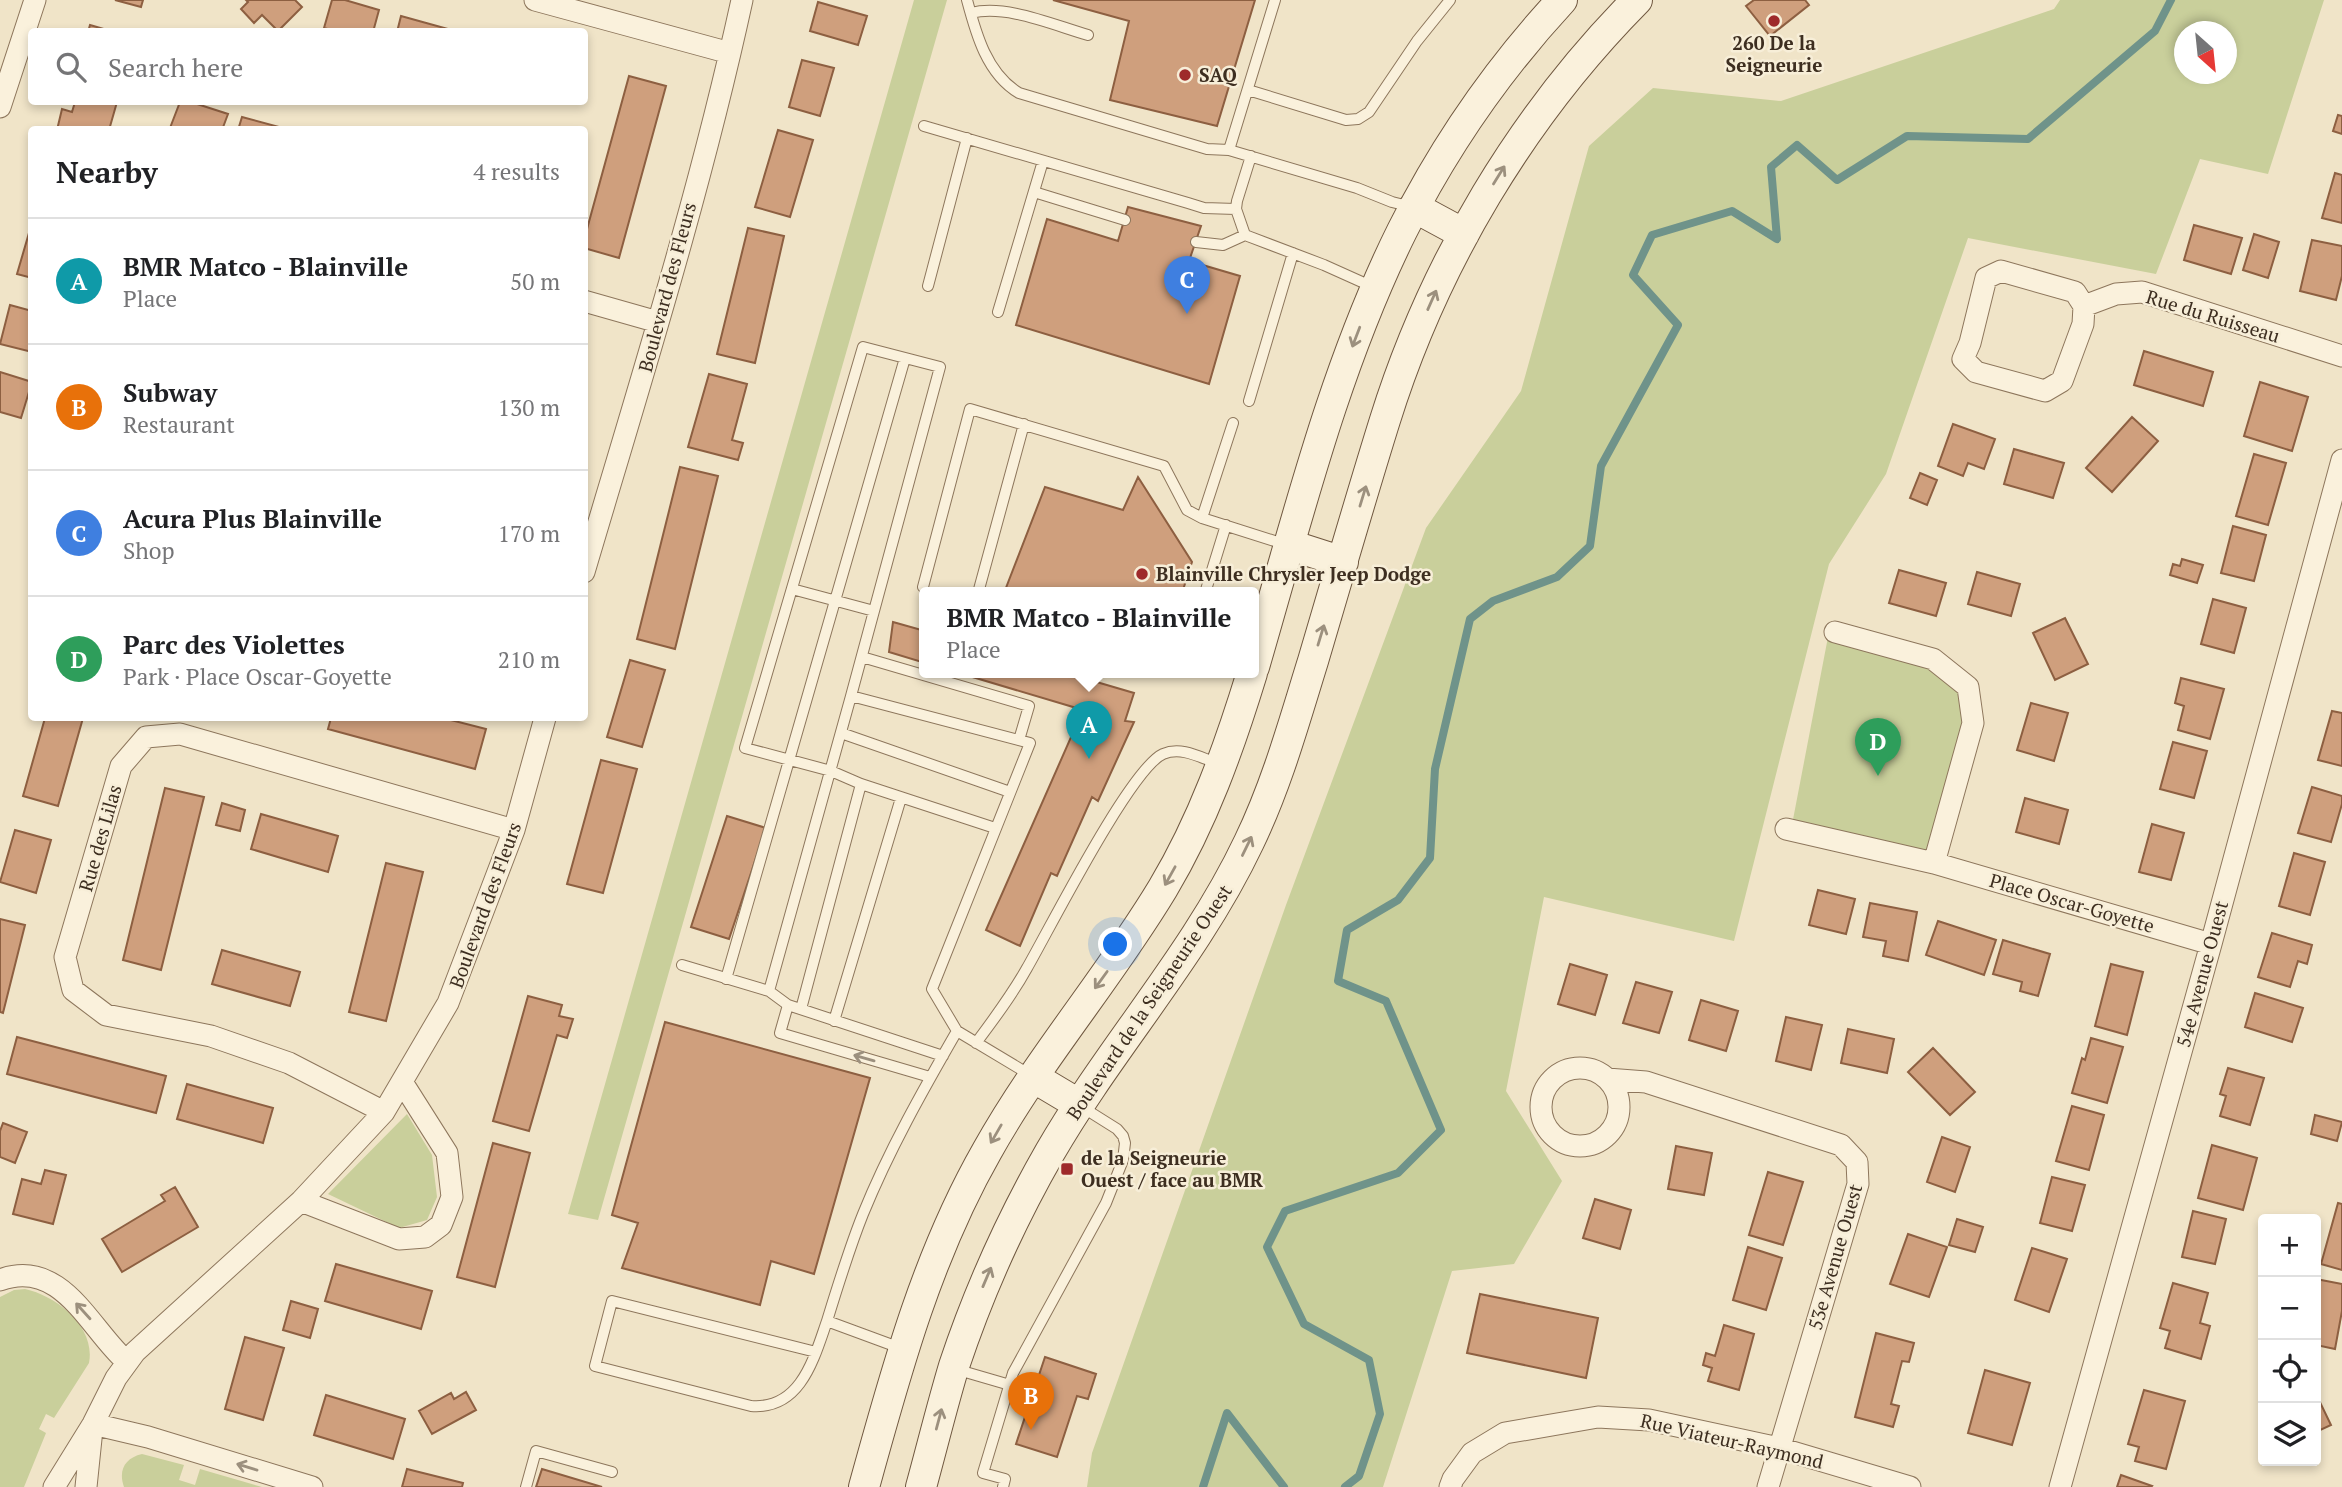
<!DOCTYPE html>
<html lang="en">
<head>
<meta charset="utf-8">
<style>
  body { margin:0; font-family:"PT Serif",serif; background:#f6f6f6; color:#202124 }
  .controls { position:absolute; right:21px; bottom:21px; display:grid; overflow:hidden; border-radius:7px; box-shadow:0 4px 10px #0003 }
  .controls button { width:63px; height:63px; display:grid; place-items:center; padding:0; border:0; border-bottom:2px solid #e0e0e0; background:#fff; color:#202124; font:35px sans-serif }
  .compass { position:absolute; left:2174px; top:21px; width:63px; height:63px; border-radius:50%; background:#fff; box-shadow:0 4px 10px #0003; rotate:153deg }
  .you { position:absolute; left:1116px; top:945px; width:24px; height:24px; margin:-18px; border:5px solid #fff; border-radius:50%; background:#1a73e8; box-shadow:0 0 0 10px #1a73e833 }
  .badge { display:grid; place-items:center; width:46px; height:46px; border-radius:50%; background:#9e2a2b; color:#fff; font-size:23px; font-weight:700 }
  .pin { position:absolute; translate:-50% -58px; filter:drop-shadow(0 2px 4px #0008) }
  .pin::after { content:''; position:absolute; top:37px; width:24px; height:21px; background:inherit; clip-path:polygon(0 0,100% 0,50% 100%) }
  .popup { position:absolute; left:919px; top:587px; width:340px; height:91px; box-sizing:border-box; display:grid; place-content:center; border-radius:7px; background:#fff; filter:drop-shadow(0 2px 5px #0005); font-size:23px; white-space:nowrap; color:#757577 }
  .popup b { font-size:26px; color:#202124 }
  .popup::after { content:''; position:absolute; left:50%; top:100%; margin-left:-14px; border:14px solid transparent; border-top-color:#fff }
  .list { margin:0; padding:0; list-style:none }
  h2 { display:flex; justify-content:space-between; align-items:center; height:91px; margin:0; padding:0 28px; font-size:30px }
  h2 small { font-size:23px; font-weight:400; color:#757577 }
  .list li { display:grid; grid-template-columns:46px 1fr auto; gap:21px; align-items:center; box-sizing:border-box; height:126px; padding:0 28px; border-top:2px solid #e0e0e0 }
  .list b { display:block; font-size:26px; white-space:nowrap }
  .list p { margin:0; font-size:23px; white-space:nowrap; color:#757577 }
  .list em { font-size:23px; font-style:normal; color:#757577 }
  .icon { flex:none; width:38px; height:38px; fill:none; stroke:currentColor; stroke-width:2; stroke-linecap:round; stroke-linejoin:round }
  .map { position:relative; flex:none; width:2342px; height:1487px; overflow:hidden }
  .search { position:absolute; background:#fff; box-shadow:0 4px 10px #0003; left:28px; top:28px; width:560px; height:77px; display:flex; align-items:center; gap:18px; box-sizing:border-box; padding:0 24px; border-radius:7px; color:#757577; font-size:26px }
  .panel { position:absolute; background:#fff; box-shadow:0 4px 10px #0003; left:28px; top:126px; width:560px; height:595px; border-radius:7px }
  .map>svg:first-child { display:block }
</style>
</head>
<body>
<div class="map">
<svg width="2342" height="1487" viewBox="0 0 2342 1487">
  <rect width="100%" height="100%" fill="#f0e4c8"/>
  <path fill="#c9cf9b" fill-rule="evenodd" d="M914 0H947L598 1220 568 1214Z
    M2060 0H2324L2268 174 2200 159 2156 274 1968 238 1886 474 1829 564 1734 941 1544 897 1506 1091 1562 1181 1514 1264 1452 1271 1383 1487H1087L1092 1453 1286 905 1426 528 1521 391 1589 146 1653 88 1781 101 2054 9ZM2184 32H2226V74H2184Z
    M1828 637 1922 655 1961 684 1969 721 1932 862 1791 830Z
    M407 1114 432 1155 437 1197 427 1220 399 1228 328 1194Z
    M25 1289C57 1296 96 1327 89 1363L54 1418 46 1414 39 1429 46 1433 24 1487H0V1297L14 1290Z
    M142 1454 184 1465 179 1480 195 1485 200 1469 262 1487H124C118 1470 125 1458 142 1454Z"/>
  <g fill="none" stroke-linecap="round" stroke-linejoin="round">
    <path stroke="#6f938a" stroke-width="8" d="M1203 1487 1227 1413 1284 1487
      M1345 1487 1359 1476 1380 1414 1369 1360 1304 1324 1267 1247 1285 1211 1398 1173 1441 1130 1386 1001 1338 981 1347 930 1398 900 1430 858 1435 769 1470 619 1493 601 1557 577 1590 546 1601 466 1678 325 1633 275 1652 235 1732 211 1777 239 1771 167 1797 145 1837 180 1907 136 2028 139 2155 31 2171 0"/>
  </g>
  <path fill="#cf9f7d" stroke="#8d5f41" stroke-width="2" d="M115 0H143L141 7Z
    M246 0H295L302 7 278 31 262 15 254 23 241 9 248 2Z
    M332 0H345L379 10 373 32H338L324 28Z
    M1053 0H1255L1217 126 1110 100 1129 21Z
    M1754 0H1805L1809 5 1770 36 1746 6Z
    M818 2 867 16 858 45 810 31Z
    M401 16 448 29V32H397Z
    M90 25 114 32H88Z
    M802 60 834 68 820 116 789 107Z
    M629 76 666 86 619 258 584 248V240Z
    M75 102H117L109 130H57L62 109 72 112Z
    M180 102H191L228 114 222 130 170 128Z
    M2338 115 2342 116V134L2333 131Z
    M242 117 290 130H238Z
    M778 130 813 140 790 217 755 207Z
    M2335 173 2342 175V223L2322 218Z
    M1128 207 1201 226 1189 261 1240 276 1209 384 1016 325 1047 219 1118 241Z
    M2194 225 2242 238 2231 274 2184 260Z
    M31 226H32V278L17 274Z
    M748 228 784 236 755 363 717 354Z
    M2254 234 2279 242 2268 278 2243 270Z
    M2312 240 2342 246V276L2336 300 2300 291Z
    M10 305 32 311V352L0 344Z
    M2144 351 2213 372 2203 406 2134 385Z
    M0 372 32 382 21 418 0 412Z
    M709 374 747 384 732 440 743 443 738 460 688 447Z
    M2260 382 2308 397 2292 451 2244 436Z
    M2132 417 2158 441 2112 492 2086 468Z
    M1953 424 1995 439 1984 469 1968 463 1963 476 1938 466Z
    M2014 449 2064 463 2053 498 2004 484Z
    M2254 454 2286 463 2268 525 2236 516Z
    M680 467 718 476 675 649 637 639Z
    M1920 473 1937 480 1927 505 1910 498Z
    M1138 477 1192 562 1182 593H1004L1045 487 1123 510Z
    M2233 526 2266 535 2254 581 2221 573Z
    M2182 559 2203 565 2197 583 2170 575 2173 564 2180 566Z
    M1899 570 1946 583 1936 616 1889 603Z
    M1977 572 2020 584 2011 616 1968 604Z
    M2213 599 2246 608 2234 653 2201 644Z
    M2065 618 2088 664 2055 680 2033 633Z
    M893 622 925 631V663L889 652Z
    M630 660 665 670 642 747 607 737Z
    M959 673H1066L1134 693 1125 721 1134 722 1098 801 1092 797 1057 876 1051 873 1020 946 986 930 1083 710Z
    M2181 678 2224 689 2210 739 2178 730 2184 706 2175 703Z
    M2031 703 2068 713 2054 761 2017 750Z
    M2332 711 2342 713V766L2318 760Z
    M45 718H83L58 806 23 796Z
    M331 718H443L486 729 475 769 328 729Z
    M2173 742 2207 751 2194 798 2160 789Z
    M601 760 637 769 603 893 567 884Z
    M2312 787 2342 796V804L2331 842 2298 833Z
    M165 788 204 797 161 970 123 960Z
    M2025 798 2068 810 2059 844 2016 832Z
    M222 803 245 810 240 831 216 825Z
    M261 814 338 836 328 872 251 849Z
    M727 816 766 828 729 939 691 927Z
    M2152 824 2184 833 2171 880 2139 872Z
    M15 830 51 840 36 893 0 882Z
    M2294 853 2325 862 2310 915 2279 906Z
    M386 863 423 872 386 1021 349 1012Z
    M1818 890 1855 899 1846 934 1809 925Z
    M1870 903 1917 912 1908 961 1883 956 1886 941 1863 937Z
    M0 919 25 925 3 1013 0 1012Z
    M1938 921 1996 940 1984 975 1926 955Z
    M2272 933 2312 945 2307 964 2298 961 2290 987 2258 977Z
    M2003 940 2050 954 2038 996 2020 991 2022 982 1993 974Z
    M222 950 300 972 290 1006 212 984Z
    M1570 964 1607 975 1595 1015 1558 1004Z
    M2111 964 2143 972 2127 1035 2095 1026Z
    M1636 982 1672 992 1659 1033 1623 1023Z
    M2255 993 2303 1008 2292 1042 2245 1027Z
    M528 996 562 1005 559 1016 573 1019 567 1038 557 1035 529 1131 493 1121Z
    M1701 1000 1738 1011 1726 1051 1689 1040Z
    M1786 1017 1822 1025 1811 1070 1776 1061Z
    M665 1022 870 1078 814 1274 771 1261 760 1305 622 1268 638 1223 612 1215Z
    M1848 1029 1894 1039 1887 1073 1841 1063Z
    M17 1037 166 1076 156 1113 7 1074Z
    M2091 1038 2123 1047 2107 1103 2072 1093 2082 1058 2085 1060Z
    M1933 1048 1975 1092 1950 1115 1908 1072Z
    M2228 1068 2264 1078 2250 1125 2220 1116 2226 1096 2220 1094Z
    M187 1084 273 1108 263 1143 177 1119Z
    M2072 1106 2104 1115 2089 1170 2056 1161Z
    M2315 1115 2342 1122 2337 1141 2311 1134Z
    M3 1123 27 1132 15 1163 0 1157V1131Z
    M1942 1137 1970 1147 1955 1192 1927 1182Z
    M493 1143 530 1153 495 1287 457 1277Z
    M2212 1145 2257 1158 2243 1210 2198 1198Z
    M1676 1146 1712 1153 1704 1195 1668 1189Z
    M45 1170 66 1175 53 1224 13 1214 22 1179 41 1184Z
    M1768 1172 1803 1182 1783 1245 1749 1235Z
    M2052 1177 2085 1185 2072 1231 2040 1223Z
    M175 1187 198 1227 122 1272 102 1239 165 1201 161 1195Z
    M1595 1199 1631 1210 1620 1249 1583 1238Z
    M2338 1203 2342 1204V1270L2321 1264Z
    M2193 1211 2226 1219 2215 1264 2182 1257Z
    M1957 1219 1983 1227 1975 1252 1949 1245Z
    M1908 1234 1947 1247 1929 1297 1890 1284Z
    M1748 1247 1782 1258 1766 1310 1733 1300Z
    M2032 1248 2067 1259 2049 1312 2015 1300Z
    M336 1264 432 1291 421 1329 325 1301Z
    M2316 1279 2342 1284V1311L2335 1349 2316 1345Z
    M2173 1283 2208 1293 2200 1323 2210 1326 2201 1359 2165 1348 2170 1331 2160 1328Z
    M1480 1294 1598 1318 1586 1378 1467 1353Z
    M291 1301 318 1309 310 1338 283 1330Z
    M1724 1325 1754 1334 1739 1390 1708 1381 1712 1368 1703 1365 1706 1353 1715 1356Z
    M1876 1333 1914 1343 1909 1362 1902 1361 1891 1404 1899 1406 1893 1427 1855 1417Z
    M245 1337 284 1348 263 1420 225 1409Z
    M1045 1357 1096 1374 1088 1399 1077 1396 1057 1457 1016 1444Z
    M1985 1370 2030 1383 2012 1445 1968 1433Z
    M2144 1390 2185 1401 2166 1469 2135 1461 2139 1447 2128 1444Z
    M466 1392 476 1410 432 1434 419 1411 451 1393 454 1399Z
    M2316 1394 2331 1425 2316 1432Z
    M326 1395 405 1419 393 1459 314 1435Z
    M407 1469 463 1483 462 1487H402Z
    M542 1469 602 1487H536Z
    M2121 1475 2152 1486 2151 1487H2117Z"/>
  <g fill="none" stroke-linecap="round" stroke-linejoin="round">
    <g stroke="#8d765c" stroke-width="12">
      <path id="lane" d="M967 0C976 34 987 74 1019 93L1207 149 1229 150
        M1275 0 1229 150 1357 188 1392 202 1412 207
        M971 13C1006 4 1053 25 1088 35
        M1248 90 1346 120 1358 119 1369 112 1417 41 1450 0
        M924 126 1188 203 1204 208 1236 209
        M1251 156 1237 201 1236 209 1245 235 1324 265 1373 287
        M1034 192 1125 220
        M1196 242 1223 245 1245 235
        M928 286 967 138
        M998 312 1043 161
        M1249 401 1293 253
        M1233 423 1202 518 1287 545
        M923 587 970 409 1164 466 1187 510 1202 518
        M792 589 874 611
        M978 593 1024 424
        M1205 593 1226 525
        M862 657 1029 706 1019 740
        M851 696 940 367 863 347 745 748 831 771 861 784 995 828
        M841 733 1010 792
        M682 965 769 991 788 1005
        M726 979 905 358
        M769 991 851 696 1030 743 932 989 957 1031
        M801 1009 861 784
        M834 1021 901 798
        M976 1043C994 1019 1012 995 1027 968 1049 930 1130 769 1163 754 1182 746 1201 758 1219 764
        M930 1077 780 1033 788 1005 943 1056
        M903 1349 827 1321C838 1285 849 1249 863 1214 889 1150 923 1090 957 1031L1032 1076
        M816 1352 612 1301 595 1366 751 1406C801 1410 814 1358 827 1321
        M955 1369 1010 1385
        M526 1487 536 1451 612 1472
        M1003 1487 1005 1479 983 1473 1013 1373 1106 1203 1123 1160 1125 1143 1123 1136 1117 1129 1082 1107"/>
    </g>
    <g stroke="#8d765c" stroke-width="23">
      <path id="street" d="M535 0 730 53
        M0 107 35 0
        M2001 271 2075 292 2084 306 2083 324 2062 381 2045 391 1976 372 1963 359 1970 343 1986 278Z
        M584 301 658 322
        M2084 306 2116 294 2142 292 2342 356
        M584 572C640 383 700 193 742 0
        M1835 632 1933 659 1968 687 1973 723 1934 863
        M1786 829 1934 863 2211 944
        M1541 1107a39 39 0 1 1 78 0a39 39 0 1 1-78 0Z
        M1607 1079 1646 1082 1841 1145 1857 1162 1858 1184 1768 1487
        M384 1112 289 1063 211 1036 106 1015 73 990 65 957 121 766 146 737 180 734 514 830
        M301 1201 399 1239 425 1237 441 1225 452 1197 447 1153 402 1082
        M0 1280C62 1257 90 1330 127 1362
        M93 1424 148 1437 312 1487
        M54 1487 93 1424 116 1378 135 1352 301 1201 384 1112 448 1003 514 830 545 718
        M86 1487 92 1429
        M1450 1487 1453 1479 1472 1453 1505 1433 1598 1417 1649 1420 1779 1448 1910 1487
        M2060 1487 2211 944 2342 460"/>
    </g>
    <g stroke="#6f573f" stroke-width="32">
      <path id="secondary" d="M1414 207 1464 234
        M1290 545 1343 562
        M1254 667C1297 520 1334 368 1402 231 1444 147 1499 68 1562 0
        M1033 1077 1080 1105
        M864 1487C896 1371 927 1256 987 1151 1039 1058 1109 978 1163 888 1203 821 1229 748 1252 673
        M921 1487C932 1447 942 1406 954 1366 979 1291 1011 1220 1050 1152 1112 1045 1196 954 1249 842 1277 784 1294 722 1313 661 1337 580 1360 500 1385 420 1434 263 1522 116 1637 0"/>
    </g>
    <use href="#lane" stroke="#faf1dc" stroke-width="10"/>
    <use href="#street" stroke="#faf1dc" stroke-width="21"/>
    <use href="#secondary" stroke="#faf1dc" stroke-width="30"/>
  </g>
  <defs><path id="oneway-shaft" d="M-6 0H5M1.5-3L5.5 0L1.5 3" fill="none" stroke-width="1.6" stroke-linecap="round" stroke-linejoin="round" transform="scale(1.75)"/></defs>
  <g stroke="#9c907e">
    <use href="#oneway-shaft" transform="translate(1499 175) rotate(-58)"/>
    <use href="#oneway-shaft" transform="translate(1432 300) rotate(-66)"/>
    <use href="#oneway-shaft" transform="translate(1356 337) rotate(111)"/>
    <use href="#oneway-shaft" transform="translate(1363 496) rotate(-73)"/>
    <use href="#oneway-shaft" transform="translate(1321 635) rotate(-73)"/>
    <use href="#oneway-shaft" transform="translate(1247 846) rotate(-64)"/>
    <use href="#oneway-shaft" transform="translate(1170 876) rotate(119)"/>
    <use href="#oneway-shaft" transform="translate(1101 980) rotate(126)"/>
    <use href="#oneway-shaft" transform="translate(864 1058) rotate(-164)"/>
    <use href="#oneway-shaft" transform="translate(996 1134) rotate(120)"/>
    <use href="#oneway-shaft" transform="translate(987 1277) rotate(-67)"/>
    <use href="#oneway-shaft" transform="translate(83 1311) rotate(-132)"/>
    <use href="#oneway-shaft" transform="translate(939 1419) rotate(-75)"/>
    <use href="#oneway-shaft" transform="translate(247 1467) rotate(-163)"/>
  </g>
  <g fill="#9e2a2b" stroke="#f7eed8" stroke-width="2.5">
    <circle cx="1774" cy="21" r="7"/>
    <circle cx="1185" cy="75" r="7"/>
    <circle cx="1142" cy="574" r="7"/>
    <rect x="1060" y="1162" width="14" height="14" rx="3.5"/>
  </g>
  <g text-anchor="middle" stroke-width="5" stroke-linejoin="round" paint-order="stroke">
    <g font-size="19" font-weight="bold" fill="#3d2e20" stroke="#f7eed8" text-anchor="start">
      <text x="1774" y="50" text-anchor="middle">260 De la<tspan x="1774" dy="22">Seigneurie</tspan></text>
      <text x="1199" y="82">SAQ</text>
      <text x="1156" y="581">Blainville Chrysler Jeep Dodge</text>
      <text x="1081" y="1165">de la Seigneurie<tspan x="1081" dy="22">Ouest / face au BMR</tspan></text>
    </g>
    <g font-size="19" fill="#3d2e20" stroke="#f7eed8">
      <text transform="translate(667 287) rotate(-75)" y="7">Boulevard des Fleurs</text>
      <text transform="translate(2213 316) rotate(17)" y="7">Rue du Ruisseau</text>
      <text transform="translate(100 838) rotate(-74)" y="7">Rue des Lilas</text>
      <text transform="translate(2072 903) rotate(16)" y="7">Place Oscar-Goyette</text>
      <text transform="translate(485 905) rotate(-70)" y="7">Boulevard des Fleurs</text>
      <text transform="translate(2202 974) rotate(-75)" y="7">54e Avenue Ouest</text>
      <text transform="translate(1149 1002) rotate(-56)" y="7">Boulevard de la Seigneurie Ouest</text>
      <text transform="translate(1835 1257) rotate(-74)" y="7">53e Avenue Ouest</text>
      <text transform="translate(1732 1441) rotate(13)" y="7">Rue Viateur-Raymond</text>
    </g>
  </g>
</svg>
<div class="controls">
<button>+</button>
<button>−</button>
<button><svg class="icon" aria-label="locate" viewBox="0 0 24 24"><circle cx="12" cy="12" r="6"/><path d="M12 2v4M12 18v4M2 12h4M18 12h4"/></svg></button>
<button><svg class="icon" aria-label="layers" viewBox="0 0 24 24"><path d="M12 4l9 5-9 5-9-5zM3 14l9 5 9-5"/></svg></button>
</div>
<svg class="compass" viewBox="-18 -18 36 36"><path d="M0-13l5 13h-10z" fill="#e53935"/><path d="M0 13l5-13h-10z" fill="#757577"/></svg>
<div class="you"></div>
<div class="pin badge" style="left:1089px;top:759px;background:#0f9aa8">A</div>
<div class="popup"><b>BMR Matco - Blainville</b>Place</div>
<div class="pin badge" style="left:1031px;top:1430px;background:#e8710a">B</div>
<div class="pin badge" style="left:1187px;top:314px;background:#3f7fe0">C</div>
<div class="pin badge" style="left:1878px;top:776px;background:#2e9e5b">D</div>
<div class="search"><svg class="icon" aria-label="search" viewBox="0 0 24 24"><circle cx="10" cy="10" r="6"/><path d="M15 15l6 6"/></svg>Search here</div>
<section class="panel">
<h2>Nearby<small>4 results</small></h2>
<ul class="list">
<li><span class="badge" style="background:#0f9aa8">A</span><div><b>BMR Matco - Blainville</b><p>Place</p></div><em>50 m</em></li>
<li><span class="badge" style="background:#e8710a">B</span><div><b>Subway</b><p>Restaurant</p></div><em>130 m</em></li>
<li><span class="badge" style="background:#3f7fe0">C</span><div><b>Acura Plus Blainville</b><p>Shop</p></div><em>170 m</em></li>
<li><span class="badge" style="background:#2e9e5b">D</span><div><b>Parc des Violettes</b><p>Park · Place Oscar-Goyette</p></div><em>210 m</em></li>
</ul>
</section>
</div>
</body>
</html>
